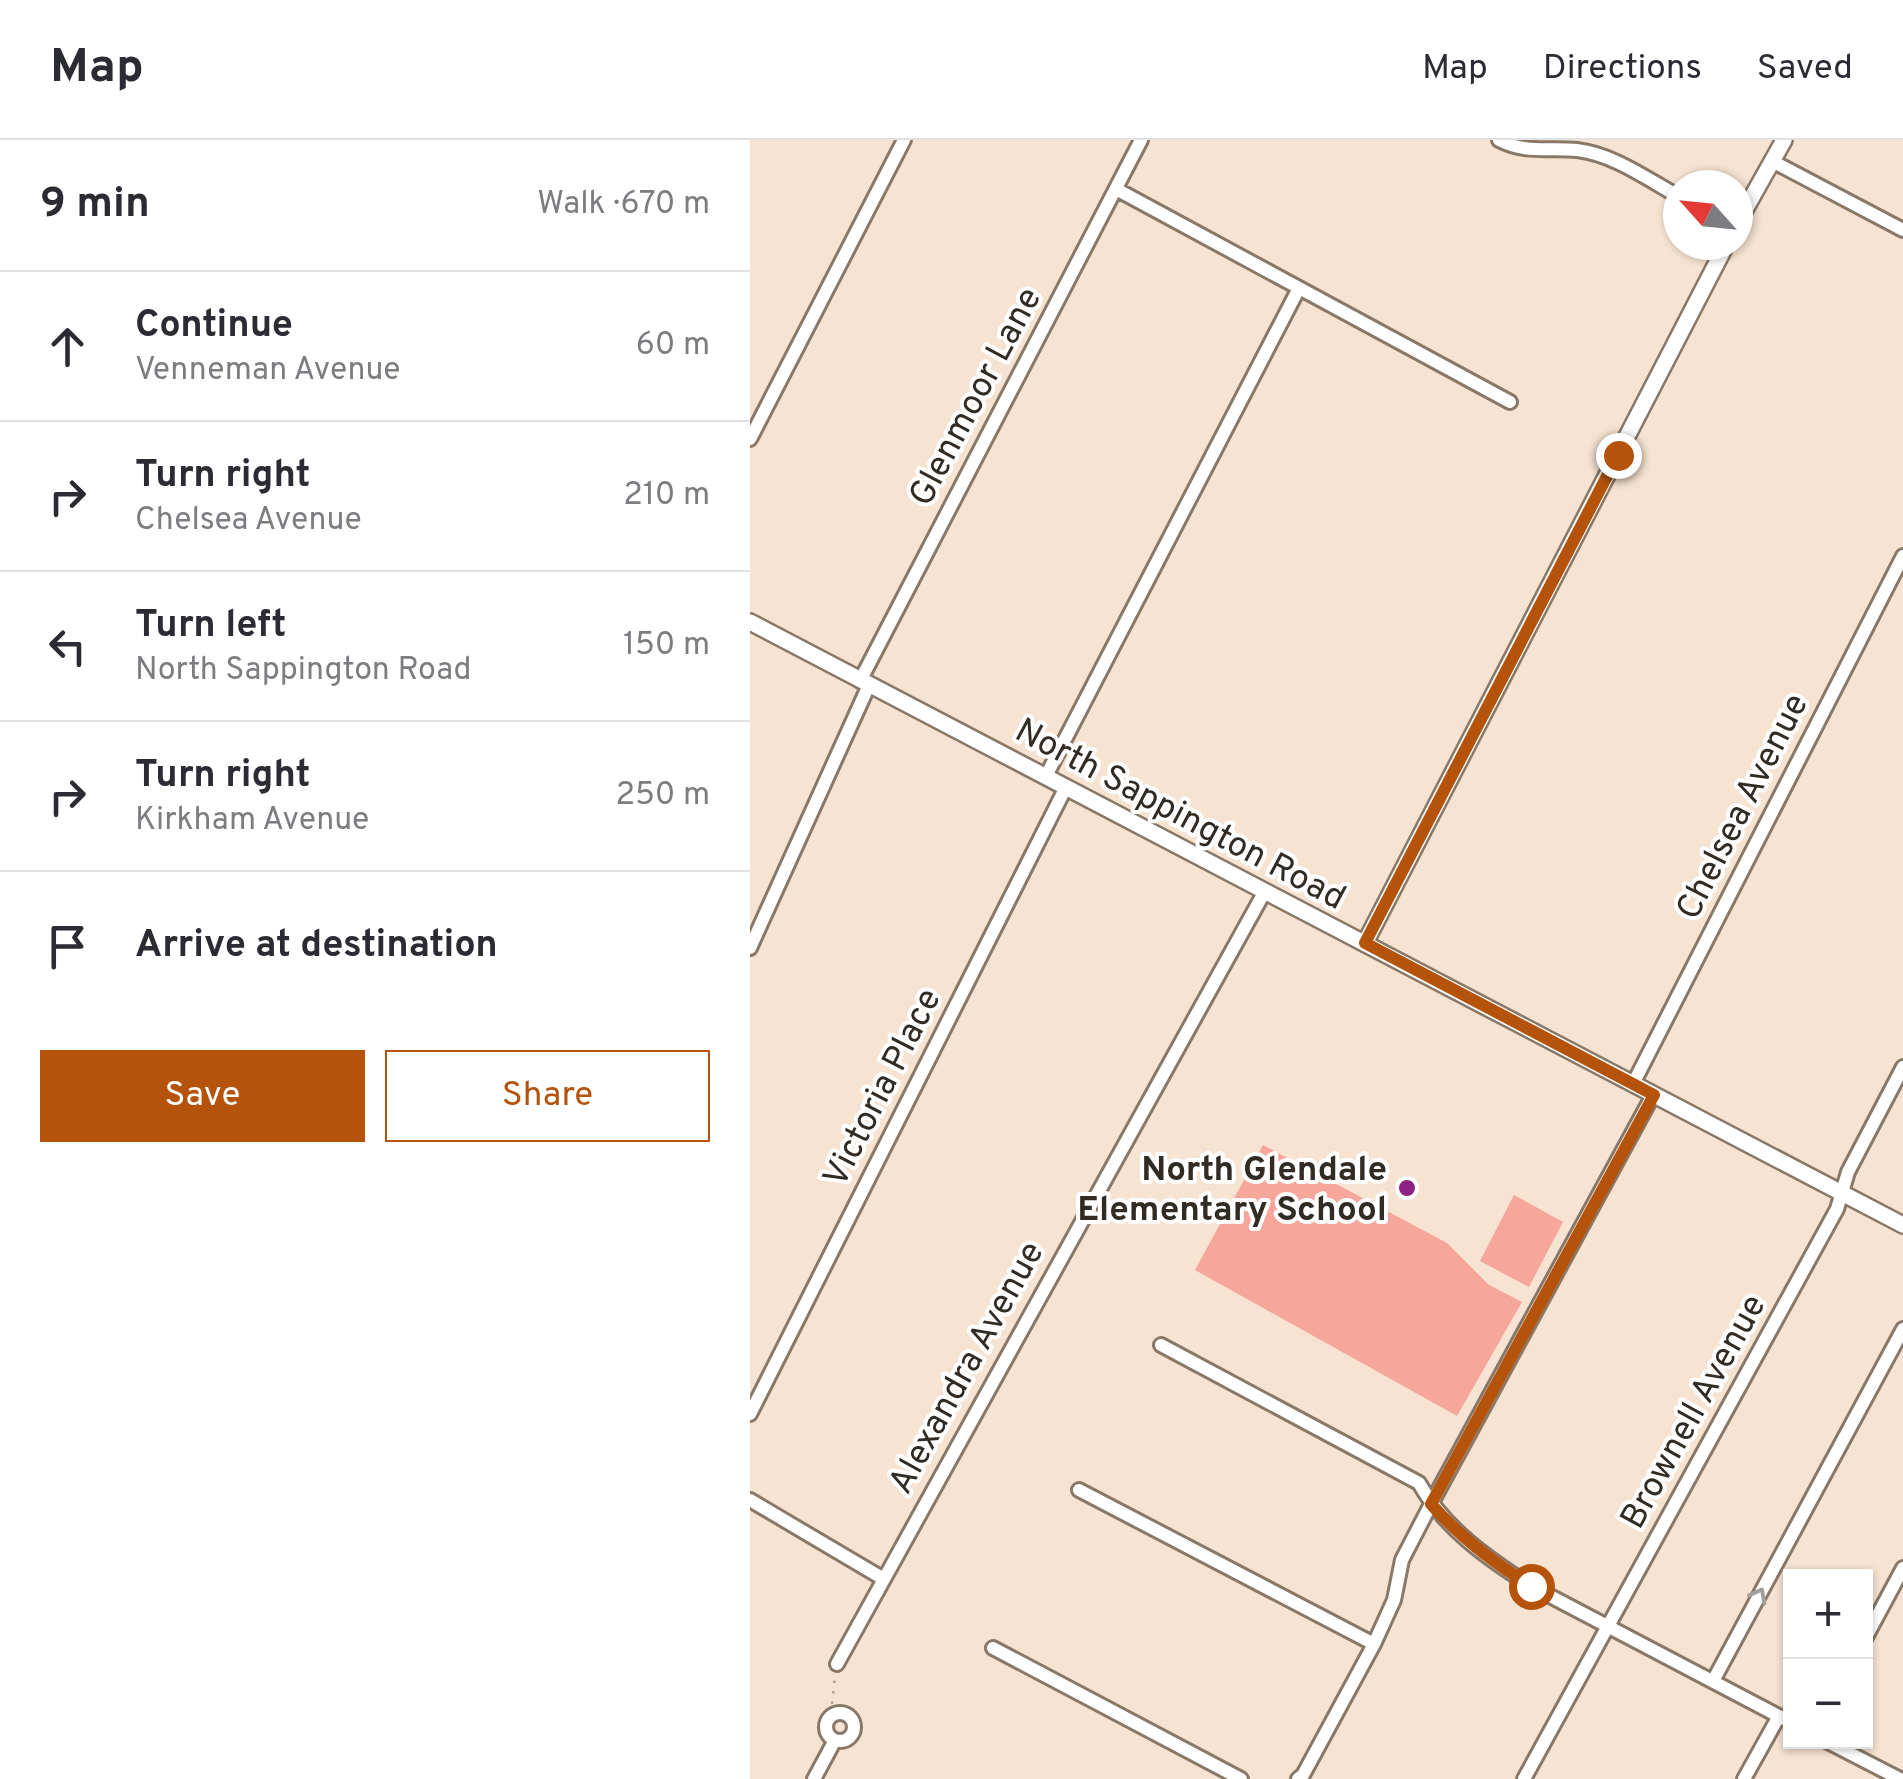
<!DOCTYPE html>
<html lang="en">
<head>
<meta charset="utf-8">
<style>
  body { margin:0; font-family:Overpass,sans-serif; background:#f7f7f7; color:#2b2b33 }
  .controls { position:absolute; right:30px; bottom:30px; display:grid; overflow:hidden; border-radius:0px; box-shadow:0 2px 8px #0004 }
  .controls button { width:90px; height:90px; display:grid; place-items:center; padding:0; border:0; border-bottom:2px solid #e1e1e2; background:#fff; color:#2b2b33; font:50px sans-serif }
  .compass { position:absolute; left:913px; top:30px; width:90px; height:90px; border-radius:50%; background:#fff; box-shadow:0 2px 8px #0004; rotate:297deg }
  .stop { position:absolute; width:30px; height:30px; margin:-22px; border:8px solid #b45309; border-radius:50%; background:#fff }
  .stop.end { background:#b45309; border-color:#fff; box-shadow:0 2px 10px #0008 }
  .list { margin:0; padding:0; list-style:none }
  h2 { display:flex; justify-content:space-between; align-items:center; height:130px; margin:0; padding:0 40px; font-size:42px }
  h2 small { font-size:32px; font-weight:400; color:#7c7c81 }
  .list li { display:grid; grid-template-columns:65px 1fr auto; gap:30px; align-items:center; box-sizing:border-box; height:150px; padding:0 40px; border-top:2px solid #e1e1e2 }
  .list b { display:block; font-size:38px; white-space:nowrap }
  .list p { margin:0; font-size:32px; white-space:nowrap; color:#7c7c81 }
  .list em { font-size:32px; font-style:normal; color:#7c7c81 }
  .actions { display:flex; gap:20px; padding:30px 40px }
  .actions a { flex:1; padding:22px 0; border:2px solid #b45309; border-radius:0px; text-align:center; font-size:35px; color:#b45309 }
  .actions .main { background:#b45309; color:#fff }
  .icon { flex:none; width:55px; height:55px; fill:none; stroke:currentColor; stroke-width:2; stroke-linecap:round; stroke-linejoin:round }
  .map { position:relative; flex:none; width:1153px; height:1639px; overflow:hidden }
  header { display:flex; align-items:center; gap:60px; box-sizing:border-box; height:140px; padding:0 50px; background:#fff; border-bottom:2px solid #e1e1e2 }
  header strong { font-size:48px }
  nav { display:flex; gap:55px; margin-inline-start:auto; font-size:35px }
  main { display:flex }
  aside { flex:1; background:#fff }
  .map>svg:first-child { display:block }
</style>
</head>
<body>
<header>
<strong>Map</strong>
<nav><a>Map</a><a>Directions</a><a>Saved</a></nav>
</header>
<main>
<aside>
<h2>9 min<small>Walk · 670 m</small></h2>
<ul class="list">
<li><svg class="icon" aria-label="ahead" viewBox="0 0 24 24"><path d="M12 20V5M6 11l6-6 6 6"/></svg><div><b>Continue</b><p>Venneman Avenue</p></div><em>60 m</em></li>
<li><svg class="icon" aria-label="right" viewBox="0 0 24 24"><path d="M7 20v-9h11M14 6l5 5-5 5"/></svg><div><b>Turn right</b><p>Chelsea Avenue</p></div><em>210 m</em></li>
<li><svg class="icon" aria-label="left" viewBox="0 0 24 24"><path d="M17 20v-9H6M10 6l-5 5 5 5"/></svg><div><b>Turn left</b><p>North Sappington Road</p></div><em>150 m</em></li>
<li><svg class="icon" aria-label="right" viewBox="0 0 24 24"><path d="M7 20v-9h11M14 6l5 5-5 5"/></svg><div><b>Turn right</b><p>Kirkham Avenue</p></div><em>250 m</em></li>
<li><svg class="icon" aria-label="arrive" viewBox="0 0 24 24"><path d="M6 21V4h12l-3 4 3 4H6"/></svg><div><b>Arrive at destination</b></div></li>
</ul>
<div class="actions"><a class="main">Save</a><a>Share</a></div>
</aside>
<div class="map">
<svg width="1153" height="1639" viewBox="0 0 1153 1639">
  <rect width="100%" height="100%" fill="#f6e3d1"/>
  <path fill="#f7a69b" d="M513 1005 697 1103 739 1145 772 1162 707 1276 445 1130Z
    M764 1055 813 1082 779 1147 730 1121Z"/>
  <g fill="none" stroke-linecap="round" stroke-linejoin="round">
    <g stroke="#897868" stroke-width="18">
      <path id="minor" d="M749 0C776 14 798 7 827 10 863 14 897 39 928 56
        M1022 21 1153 90
        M366 49 760 262
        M0 299 154 0
        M110 541 391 0
        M296 636 548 150
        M0 808 119 545
        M883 944 1153 416
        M411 1205 669 1343C694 1388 738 1419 781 1446L1040 1582
        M0 1274 316 647
        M329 1350 624 1504
        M0 1360 132 1438
        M1116 1497 1153 1428
        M243 1508 491 1639
        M87 1524 515 751
        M963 1541 1153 1189
        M76 1587a14 14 0 1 1 28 0a14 14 0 1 1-28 0Z
        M1078 1602 1150 1639
        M64 1639 85 1600
        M548 1639 553 1635 624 1504 644 1460 652 1420 681 1364 903 955
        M774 1639 1087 1069 1098 1032 1153 927
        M994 1639 1029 1576"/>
    </g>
    <g stroke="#897868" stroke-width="20">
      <path id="tertiary" d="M988 82 1034 0
        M0 482 1153 1085
        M615 803 976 105"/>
    </g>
    <path stroke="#b0a193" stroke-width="2.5" stroke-dasharray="2.5 8" stroke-linecap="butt" d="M85 1574 82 1564 85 1535"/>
    <use href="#minor" stroke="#fff" stroke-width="12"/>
    <use href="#tertiary" stroke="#fff" stroke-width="15"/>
  </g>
  <defs><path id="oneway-chevron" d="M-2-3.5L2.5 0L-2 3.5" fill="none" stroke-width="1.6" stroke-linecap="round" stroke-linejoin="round" transform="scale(2.5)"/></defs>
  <use stroke="#a3a09c" href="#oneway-chevron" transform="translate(1009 1455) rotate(-62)"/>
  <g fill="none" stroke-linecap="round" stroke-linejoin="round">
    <path stroke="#b45309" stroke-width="12" d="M781 1446C744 1423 709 1396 681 1364L904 955 615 803 868 315"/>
  </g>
  <circle fill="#8e2184" stroke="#fff" stroke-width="4" cx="657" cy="1048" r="10"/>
  <g text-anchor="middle" stroke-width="8" stroke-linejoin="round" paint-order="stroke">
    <g font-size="35" fill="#322b24" stroke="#fff">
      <text transform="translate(224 256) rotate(-62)" y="12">Glenmoor Lane</text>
      <text transform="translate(991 666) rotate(-63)" y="12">Chelsea Avenue</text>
      <text transform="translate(431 673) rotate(28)" y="12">North Sappington Road</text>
      <text transform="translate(131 947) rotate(-63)" y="12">Victoria Place</text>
      <text transform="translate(215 1227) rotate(-61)" y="12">Alexandra Avenue</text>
      <text transform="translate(942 1271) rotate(-61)" y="12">Brownell Avenue</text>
    </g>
    <g font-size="35" font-weight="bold" fill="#322b24" stroke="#fff" text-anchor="end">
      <text x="637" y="1040">North Glendale<tspan x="637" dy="40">Elementary School</tspan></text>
    </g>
  </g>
</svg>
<div class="controls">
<button>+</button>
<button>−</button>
</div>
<svg class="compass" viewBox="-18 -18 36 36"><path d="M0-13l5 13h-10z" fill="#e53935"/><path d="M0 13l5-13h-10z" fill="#7c7c81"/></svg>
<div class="stop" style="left:781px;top:1446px"></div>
<div class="stop end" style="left:868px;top:315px"></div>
</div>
</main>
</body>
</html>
